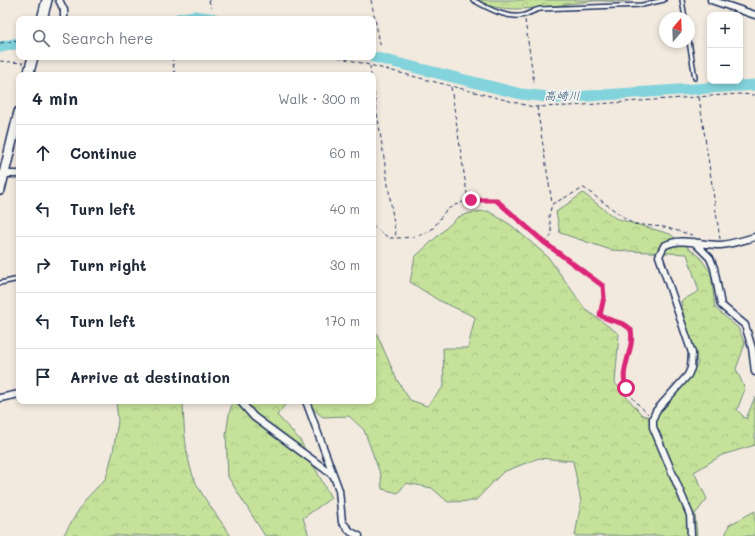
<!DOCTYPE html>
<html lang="en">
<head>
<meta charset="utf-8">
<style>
  body { margin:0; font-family:Mali,"Klee One",sans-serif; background:#f2f2f3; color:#1f2937 }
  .controls { position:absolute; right:12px; top:12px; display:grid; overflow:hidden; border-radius:8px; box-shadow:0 2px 6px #0003 }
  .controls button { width:36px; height:36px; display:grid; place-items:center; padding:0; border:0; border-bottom:1px solid #e0e1e3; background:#fff; color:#1f2937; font:20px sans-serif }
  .compass { position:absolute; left:659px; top:12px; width:36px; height:36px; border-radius:50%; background:#fff; box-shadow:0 2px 6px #0003; rotate:19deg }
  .stop { position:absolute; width:12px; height:12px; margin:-9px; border:3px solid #db2777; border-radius:50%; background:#fff }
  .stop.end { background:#db2777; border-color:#fff; box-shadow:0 1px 4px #0008 }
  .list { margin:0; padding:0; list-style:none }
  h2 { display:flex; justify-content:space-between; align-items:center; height:52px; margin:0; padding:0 16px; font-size:17px }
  h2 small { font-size:13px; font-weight:400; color:#747a83 }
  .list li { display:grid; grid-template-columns:26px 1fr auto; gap:12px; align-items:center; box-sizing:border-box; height:56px; padding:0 16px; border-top:1px solid #e0e1e3 }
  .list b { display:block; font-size:15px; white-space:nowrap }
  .list em { font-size:13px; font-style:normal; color:#747a83 }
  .icon { flex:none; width:22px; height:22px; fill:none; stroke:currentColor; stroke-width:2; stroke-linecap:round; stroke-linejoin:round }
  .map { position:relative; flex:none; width:755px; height:536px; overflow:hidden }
  .search { position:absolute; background:#fff; box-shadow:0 2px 6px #0003; left:16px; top:16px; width:360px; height:44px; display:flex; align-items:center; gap:10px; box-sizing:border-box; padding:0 14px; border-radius:8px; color:#747a83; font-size:15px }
  .panel { position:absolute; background:#fff; box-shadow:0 2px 6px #0003; left:16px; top:72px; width:360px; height:332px; border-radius:8px }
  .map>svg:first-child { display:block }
</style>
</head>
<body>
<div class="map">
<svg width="755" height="536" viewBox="0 0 755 536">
  <defs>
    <pattern id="forest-crowns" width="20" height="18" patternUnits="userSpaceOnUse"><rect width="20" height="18" fill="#c6e29a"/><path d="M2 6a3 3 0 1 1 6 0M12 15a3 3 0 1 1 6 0" fill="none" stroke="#aac287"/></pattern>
  </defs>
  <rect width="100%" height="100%" fill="#f2eadf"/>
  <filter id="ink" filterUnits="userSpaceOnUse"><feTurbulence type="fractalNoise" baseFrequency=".025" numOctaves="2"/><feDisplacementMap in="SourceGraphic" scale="8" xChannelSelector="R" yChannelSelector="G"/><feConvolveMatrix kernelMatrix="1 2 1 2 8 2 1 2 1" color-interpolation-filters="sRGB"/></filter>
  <g filter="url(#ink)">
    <path fill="url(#forest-crowns)" stroke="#70887c" d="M479 0H633C620 3 606 0 593 1 558 4 512 16 481 3Z
      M583 193 615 218 670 234 699 256 711 273 715 308 738 328 745 344 736 369 745 389 737 410 746 419 755 397V445L722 455 694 472 707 499 695 514 697 536H575L581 502 573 461 539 458 503 472 475 501 448 502 432 488 406 483 398 493 382 489 381 476 364 430 349 416 323 417 303 401H373V325L397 380 410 400 427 406 444 386 443 348H468L475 317 438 300 410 282 415 257 458 217 474 212 488 211 511 225 548 257 586 310 619 334 615 383 642 415 653 418 698 364 685 322 681 301 699 291 687 254 611 250 560 233 556 212Z
      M116 401H181L183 404C184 428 185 453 193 476 201 496 219 518 231 536H63L85 500 106 478 113 452 118 421Z
      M233 401H288L277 415 300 440 331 498 303 518 309 536H265L228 477 226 435 229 414Z
      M755 511V536H725L729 525Z"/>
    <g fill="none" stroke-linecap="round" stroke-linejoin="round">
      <path stroke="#82d3db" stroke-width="11" d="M178 19 194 16 215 19
        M0 47 19 43
        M373 57 521 94 557 98 755 85"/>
      <g stroke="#1b2f5e" stroke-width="6">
        <path id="service" d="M473 0C487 8 509 20 525 15 530 13 534 10 540 9L642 5 664 0
          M682 0 685 18
          M689 41 695 78
          M0 283 19 279"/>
      </g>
      <g stroke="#1b2f5e" stroke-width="9">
        <path id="minor" d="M59 0 64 10V19
          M711 0 755 15
          M3 174H19
          M694 242 710 258 714 268 721 305 745 325 752 348 755 372
          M0 398 19 394
          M240 401 254 417 333 475
          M306 401 339 490 342 522 351 532 359 536
          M691 536 690 515 653 427V418L656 411 688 375 691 368 692 353 659 256 664 246C682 236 702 246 721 245 732 244 744 240 755 237"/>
      </g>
      <g stroke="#1b2f5e" stroke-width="12">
        <path id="primary" d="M42 19 47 0
          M0 190 19 112"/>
      </g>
      <path stroke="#1b2f5e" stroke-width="1" stroke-dasharray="4 3" stroke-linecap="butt" d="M209 0 211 8
        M371 0 381 48
        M525 20 534 83
        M0 43 19 40
        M172 57 175 75
        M338 57 533 107 569 106 739 94 755 95
        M0 61 23 63
        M370 66 371 75
        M373 86 396 237
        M451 87 468 200
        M699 97 720 239
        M537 107 552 203
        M373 226 389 238C402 238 423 238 433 228 439 222 441 214 448 209 463 199 480 199 496 199L545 243 603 286 604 297 600 315C609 322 625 321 631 330 633 341 631 349 627 360 618 384 631 398 648 414
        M545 243 552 235 549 216 552 204 584 188 633 224 664 227 692 235"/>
      <use href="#service" stroke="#f6f6f2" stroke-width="3"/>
      <use href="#minor" stroke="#f6f6f2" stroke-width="6"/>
      <use href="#primary" stroke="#f6f6f2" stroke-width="9"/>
      <g stroke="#1b2f5e" stroke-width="12" stroke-linecap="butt">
        <path id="primary-bridge" d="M29 72 33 57"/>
      </g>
      <use href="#primary-bridge" stroke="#f6f6f2" stroke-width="9"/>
    </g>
  </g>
  <g fill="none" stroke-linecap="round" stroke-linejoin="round" filter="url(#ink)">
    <path stroke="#db2777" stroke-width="5" d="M471 200H496L545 243 603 286 604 297 600 315C609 322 625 321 631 330 635 350 619 368 626 388"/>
  </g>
  <g text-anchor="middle" stroke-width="3.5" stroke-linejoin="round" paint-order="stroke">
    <g font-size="12" font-style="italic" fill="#35587d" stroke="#f6f6f2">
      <text x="562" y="100">高崎川</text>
    </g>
  </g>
</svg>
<div class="controls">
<button>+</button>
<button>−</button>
</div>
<svg class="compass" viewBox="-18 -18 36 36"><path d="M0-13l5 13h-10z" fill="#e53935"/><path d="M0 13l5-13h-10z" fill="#747a83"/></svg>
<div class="stop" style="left:626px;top:388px"></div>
<div class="stop end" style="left:471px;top:200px"></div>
<div class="search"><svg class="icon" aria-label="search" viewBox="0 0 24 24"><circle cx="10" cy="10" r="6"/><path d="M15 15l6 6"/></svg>Search here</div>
<section class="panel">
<h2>4 min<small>Walk · 300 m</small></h2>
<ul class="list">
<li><svg class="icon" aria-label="ahead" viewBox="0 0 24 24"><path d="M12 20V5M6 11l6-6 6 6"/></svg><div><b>Continue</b></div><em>60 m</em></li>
<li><svg class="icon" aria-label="left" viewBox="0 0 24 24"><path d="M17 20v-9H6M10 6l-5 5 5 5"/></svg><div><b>Turn left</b></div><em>40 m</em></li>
<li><svg class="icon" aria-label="right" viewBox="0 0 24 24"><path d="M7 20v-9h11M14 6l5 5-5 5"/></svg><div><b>Turn right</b></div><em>30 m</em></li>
<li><svg class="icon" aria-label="left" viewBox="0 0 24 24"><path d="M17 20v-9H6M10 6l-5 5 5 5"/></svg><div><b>Turn left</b></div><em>170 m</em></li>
<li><svg class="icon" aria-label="arrive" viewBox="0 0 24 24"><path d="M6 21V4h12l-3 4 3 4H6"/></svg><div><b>Arrive at destination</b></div></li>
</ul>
</section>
</div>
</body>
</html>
